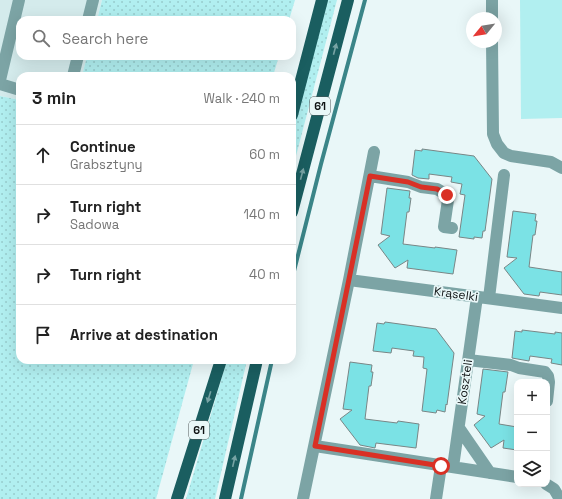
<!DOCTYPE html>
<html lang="en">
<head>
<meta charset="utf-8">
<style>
  body { margin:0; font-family:"Space Grotesk",sans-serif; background:#f2f2f2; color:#222 }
  .controls { position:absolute; right:12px; bottom:12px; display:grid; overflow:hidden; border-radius:8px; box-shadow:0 4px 16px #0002 }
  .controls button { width:36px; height:36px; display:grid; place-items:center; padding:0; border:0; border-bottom:1px solid #e0e0e0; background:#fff; color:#222; font:20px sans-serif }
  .compass { position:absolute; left:466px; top:12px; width:36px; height:36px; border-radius:50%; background:#fff; box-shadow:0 4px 16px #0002; rotate:240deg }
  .stop { position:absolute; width:12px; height:12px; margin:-9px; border:3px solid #d93025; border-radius:50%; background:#fff }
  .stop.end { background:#d93025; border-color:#fff; box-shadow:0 1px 4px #0008 }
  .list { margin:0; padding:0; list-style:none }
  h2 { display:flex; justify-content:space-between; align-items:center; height:52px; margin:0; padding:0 16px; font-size:17px }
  h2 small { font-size:13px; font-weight:400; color:#767676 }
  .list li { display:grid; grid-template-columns:26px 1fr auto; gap:12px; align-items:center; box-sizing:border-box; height:60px; padding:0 16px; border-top:1px solid #e0e0e0 }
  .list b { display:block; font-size:15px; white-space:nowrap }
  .list p { margin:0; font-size:13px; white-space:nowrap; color:#767676 }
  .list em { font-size:13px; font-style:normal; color:#767676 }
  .icon { flex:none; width:22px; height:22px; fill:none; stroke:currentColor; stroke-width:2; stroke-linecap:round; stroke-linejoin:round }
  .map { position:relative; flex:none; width:562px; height:499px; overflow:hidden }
  .search { position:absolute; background:#fff; box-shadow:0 4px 16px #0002; left:16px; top:16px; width:280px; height:44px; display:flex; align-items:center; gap:10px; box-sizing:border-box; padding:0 14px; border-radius:12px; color:#767676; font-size:15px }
  .panel { position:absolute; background:#fff; box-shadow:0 4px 16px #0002; left:16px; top:72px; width:280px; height:292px; border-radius:12px }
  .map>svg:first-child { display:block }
</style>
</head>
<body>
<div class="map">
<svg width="562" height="499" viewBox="0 0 562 499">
  <defs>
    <pattern id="grass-dots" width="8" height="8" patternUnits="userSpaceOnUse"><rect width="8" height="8" fill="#b1eff0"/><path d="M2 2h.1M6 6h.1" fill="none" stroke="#97cccd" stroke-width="1.8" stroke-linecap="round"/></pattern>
  </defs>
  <rect width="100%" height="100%" fill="#e9f7f8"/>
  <path fill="#d4ebec" d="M0 0H102L97 20H20V56H87L82 76H20V100L0 96Z"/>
  <path fill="url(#grass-dots)" d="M102 0H295L289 20H97Z
    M326 0H337L292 171V130Z
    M87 56H279L273 76H82Z
    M0 96 20 100V360H194L156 499H0Z
    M227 360H247L215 499H186Z"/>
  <path fill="#b1eff0" d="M520 0H562V118L521 119Z"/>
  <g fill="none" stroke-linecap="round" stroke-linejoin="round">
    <path stroke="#3a8588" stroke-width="4" d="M292 279 321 164 365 0
      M241 499 272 360"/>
  </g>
  <path fill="#7be2e5" stroke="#798686" d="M422 149 474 156 492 179 485 231H483L482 238 474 237V239L459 237 465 195 460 194 462 184 451 182 452 177 429 174V179L418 178 412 175 415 150 422 151Z
    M387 188 410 191 409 198H411L409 212H407L403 244 435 248V247L457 250 453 274 407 268 408 260 395 268 378 245 390 236 381 234Z
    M513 211 536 214 535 221H537L535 235H533L529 267 562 272V295L540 292 539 296 524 294 504 268 517 258 507 257Z
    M385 322 436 329 454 353 447 405 446 404 445 412 437 410 436 413 422 411 427 369 423 368 424 357 413 356 414 351 392 348 391 353 373 351 377 323 384 324Z
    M522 330 555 334V332L562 333V365L551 363 552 359 530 356 529 361 512 358 515 331 522 332Z
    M350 362 372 365 371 372H373L371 386H369L365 419 397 423 398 421 419 424 416 448 376 443 375 448 360 445 340 419 352 410 343 409Z
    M483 369 508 372 505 392H503L499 424 517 427V450L503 448 504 440 491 448 474 425 485 416 477 414Z"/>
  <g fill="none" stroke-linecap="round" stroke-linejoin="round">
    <path stroke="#7ca4a5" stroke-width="12" d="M492 0V18
      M88 20 93 0
      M492 42 493 134 497 144 504 153 511 156 551 162 562 168
      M73 76 78 56
      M0 80 19 0
      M0 84 20 90
      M370 176 408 182 421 187 437 189 447 195 448 200 444 227 452 228
      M349 280 562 308
      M489 298 504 175
      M468 360 511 365 519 368 545 372 548 376 549 382 547 401
      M459 428 490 473
      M315 446 517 477
      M453 467 477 297
      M546 484 554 489 560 499
      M303 499 349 280 374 152
      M436 499 441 466"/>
    <path stroke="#1a5e60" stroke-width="12" d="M292 115 322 0
      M292 212 348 0
      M177 499 221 360
      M225 499 257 360"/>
  </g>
  <defs><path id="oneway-solid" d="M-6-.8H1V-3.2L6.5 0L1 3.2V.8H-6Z"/></defs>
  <g fill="#77a3a4">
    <use href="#oneway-solid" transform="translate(335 49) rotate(-75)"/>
    <use href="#oneway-solid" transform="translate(302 174) rotate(-75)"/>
    <use href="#oneway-solid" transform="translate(209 397) rotate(107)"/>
    <use href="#oneway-solid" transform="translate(234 461) rotate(-77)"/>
  </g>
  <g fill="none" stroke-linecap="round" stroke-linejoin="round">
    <path stroke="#d93025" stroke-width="5" d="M441 466 315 446 370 176 408 182 421 187 437 189 447 195"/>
  </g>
  <g text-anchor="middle" stroke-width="3.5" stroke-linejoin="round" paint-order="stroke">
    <g fill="#e9f7f8" stroke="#505758" stroke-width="1">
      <rect x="310" y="97" width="20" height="18" rx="3"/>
      <rect x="189" y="421" width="20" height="18" rx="3"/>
    </g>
    <g font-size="11" font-weight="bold" fill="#0e1213">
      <text x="320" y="110">61</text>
      <text x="199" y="434">61</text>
    </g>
    <g font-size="12" fill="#0e1213" stroke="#e9f7f8">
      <text transform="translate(456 294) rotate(8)" y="4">Krąselki</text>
      <text transform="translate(465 382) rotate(-82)" y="4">Koszteli</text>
    </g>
  </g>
</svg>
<div class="controls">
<button>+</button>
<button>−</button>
<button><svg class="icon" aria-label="layers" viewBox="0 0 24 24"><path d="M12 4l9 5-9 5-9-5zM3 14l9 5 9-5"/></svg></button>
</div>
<svg class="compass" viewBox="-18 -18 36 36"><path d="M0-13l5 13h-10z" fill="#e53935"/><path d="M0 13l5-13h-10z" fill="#767676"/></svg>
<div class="stop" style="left:441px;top:466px"></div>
<div class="stop end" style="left:447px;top:195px"></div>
<div class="search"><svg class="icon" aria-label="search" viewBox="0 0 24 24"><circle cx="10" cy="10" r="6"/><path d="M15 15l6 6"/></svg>Search here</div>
<section class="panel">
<h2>3 min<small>Walk · 240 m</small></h2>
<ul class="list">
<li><svg class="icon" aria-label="ahead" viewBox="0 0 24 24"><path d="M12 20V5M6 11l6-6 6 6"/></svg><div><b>Continue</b><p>Grabsztyny</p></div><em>60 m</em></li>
<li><svg class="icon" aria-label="right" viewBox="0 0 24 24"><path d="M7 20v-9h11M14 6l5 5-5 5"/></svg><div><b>Turn right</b><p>Sadowa</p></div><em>140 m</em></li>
<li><svg class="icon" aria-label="right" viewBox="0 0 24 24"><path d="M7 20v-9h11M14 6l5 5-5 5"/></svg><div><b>Turn right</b></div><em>40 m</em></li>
<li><svg class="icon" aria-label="arrive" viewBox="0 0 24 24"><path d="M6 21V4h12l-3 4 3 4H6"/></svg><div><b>Arrive at destination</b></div></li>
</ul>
</section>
</div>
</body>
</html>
